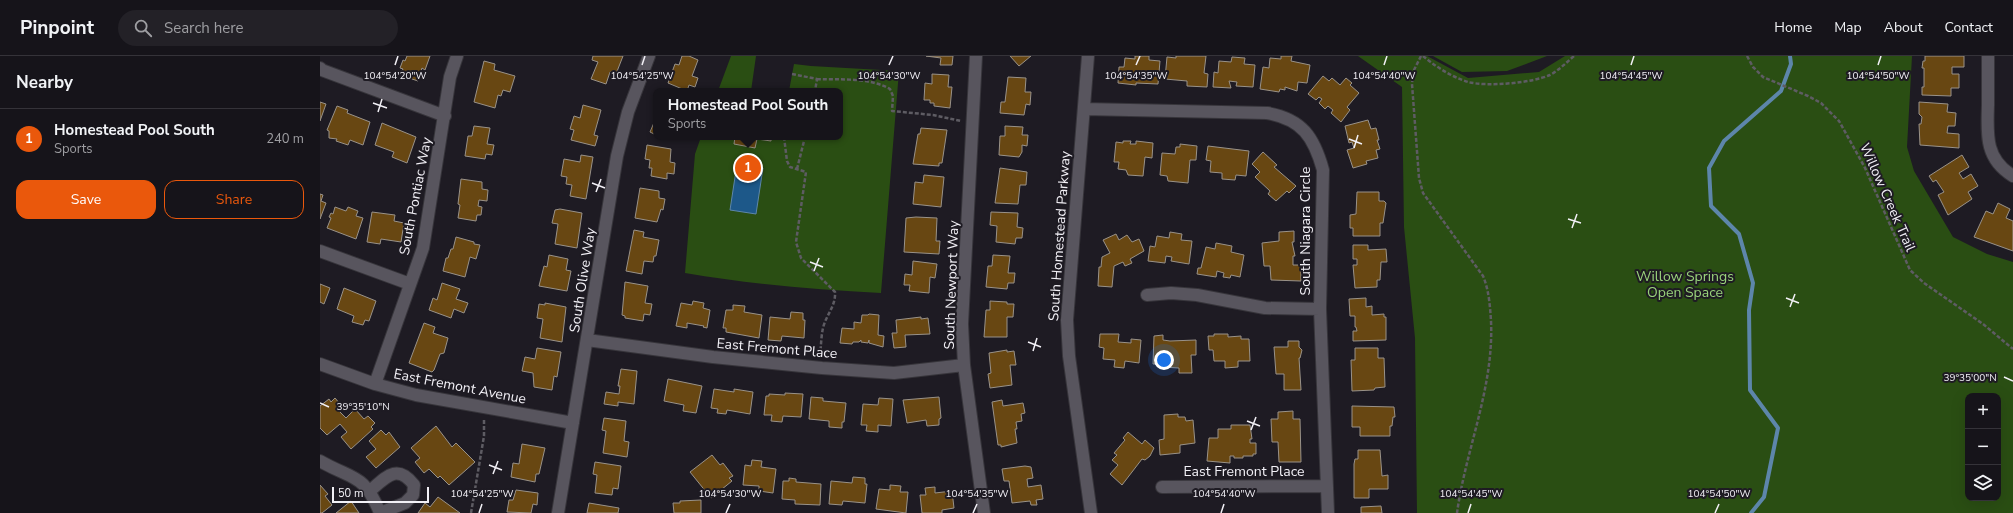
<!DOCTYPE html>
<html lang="en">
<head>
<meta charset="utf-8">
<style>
  body { margin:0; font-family:"Nunito Sans",sans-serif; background:#232127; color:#f1f3f6 }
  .controls { position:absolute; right:12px; bottom:12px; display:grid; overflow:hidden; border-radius:8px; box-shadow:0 4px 16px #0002 }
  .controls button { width:36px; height:36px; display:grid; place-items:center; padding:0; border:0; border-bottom:1px solid #353339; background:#16141a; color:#f1f3f6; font:20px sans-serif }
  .scale { position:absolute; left:12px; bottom:10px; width:97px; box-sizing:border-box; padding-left:4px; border:2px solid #f2f0f6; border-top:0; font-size:11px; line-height:14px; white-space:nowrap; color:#f2f0f6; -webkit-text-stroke:3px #1e1b23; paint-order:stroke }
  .you { position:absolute; left:844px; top:304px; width:14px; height:14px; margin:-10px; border:3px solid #fff; border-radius:50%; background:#1a73e8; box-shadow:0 0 0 6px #1a73e833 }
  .badge { display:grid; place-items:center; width:26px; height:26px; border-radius:50%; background:#ea580c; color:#fff; font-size:13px; font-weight:700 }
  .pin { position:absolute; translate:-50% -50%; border:2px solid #fff; box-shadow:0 1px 4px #0006 }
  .popup { position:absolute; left:333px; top:32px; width:190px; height:52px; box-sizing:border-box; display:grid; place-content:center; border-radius:8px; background:#16141a; filter:drop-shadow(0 1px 3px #0005); font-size:13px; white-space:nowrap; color:#9e9ea2 }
  .popup b { font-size:15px; color:#f1f3f6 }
  .popup::after { content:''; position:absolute; left:50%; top:100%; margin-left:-8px; border:8px solid transparent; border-top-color:#16141a }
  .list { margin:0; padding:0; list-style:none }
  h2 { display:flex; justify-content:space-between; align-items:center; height:52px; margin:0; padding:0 16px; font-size:17px }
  h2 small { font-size:13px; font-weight:400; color:#9e9ea2 }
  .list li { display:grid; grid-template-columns:26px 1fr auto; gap:12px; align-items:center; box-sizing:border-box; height:60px; padding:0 16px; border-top:1px solid #353339 }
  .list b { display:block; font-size:15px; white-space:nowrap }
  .list p { margin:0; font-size:13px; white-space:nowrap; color:#9e9ea2 }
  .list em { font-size:13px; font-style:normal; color:#9e9ea2 }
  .actions { display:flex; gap:8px; padding:12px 16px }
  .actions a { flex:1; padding:9px 0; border:1px solid #ea580c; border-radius:12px; text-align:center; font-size:14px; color:#ea580c }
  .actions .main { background:#ea580c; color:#fff }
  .icon { flex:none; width:22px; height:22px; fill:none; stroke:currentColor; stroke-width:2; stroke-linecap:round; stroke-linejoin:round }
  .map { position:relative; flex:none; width:1693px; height:457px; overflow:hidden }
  header { display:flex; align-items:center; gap:24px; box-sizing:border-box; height:56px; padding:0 20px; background:#16141a; border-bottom:1px solid #353339 }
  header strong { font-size:19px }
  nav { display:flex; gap:22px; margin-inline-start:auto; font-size:14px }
  .search { width:280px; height:36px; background:#232127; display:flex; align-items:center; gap:10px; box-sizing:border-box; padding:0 14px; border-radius:22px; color:#9e9ea2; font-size:15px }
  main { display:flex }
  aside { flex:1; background:#16141a }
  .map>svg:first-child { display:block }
</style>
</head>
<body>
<header>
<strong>Pinpoint</strong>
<div class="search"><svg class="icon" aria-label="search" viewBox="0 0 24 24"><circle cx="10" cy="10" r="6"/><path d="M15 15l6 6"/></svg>Search here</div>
<nav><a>Home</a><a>Map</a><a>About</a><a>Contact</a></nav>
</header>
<main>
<aside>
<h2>Nearby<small></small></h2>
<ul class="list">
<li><span class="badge">1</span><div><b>Homestead Pool South</b><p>Sports</p></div><em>240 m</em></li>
</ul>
<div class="actions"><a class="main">Save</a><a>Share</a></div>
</aside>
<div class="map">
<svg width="1693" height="457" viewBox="0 0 1693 457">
  <rect width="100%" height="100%" fill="#1e1b23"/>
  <path fill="#2a4e13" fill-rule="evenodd" d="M411 0H436L431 35H398Z
    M1038 0H1107L1148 22 1219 16 1245 0H1592L1587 91 1594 115 1633 181 1667 198 1693 206V457H1097L1095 282 1084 171 1082 31ZM1648 340H1678V442H1648Z
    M1113 0H1227L1187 15 1142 16Z
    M474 8 491 10 579 15 561 237C495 234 430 228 365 217L375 98 381 81H520V35H469Z"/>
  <path fill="#1d5889" stroke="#5d86aa" d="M417 108 443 112 436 158 410 154Z"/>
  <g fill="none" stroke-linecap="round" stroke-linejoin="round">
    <path stroke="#5d86aa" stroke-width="4" d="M1431 457 1444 441 1458 372 1430 334 1429 254 1433 227 1419 178 1391 150 1389 112 1404 85 1461 35 1471 8 1470 0"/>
  </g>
  <path fill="#684712" stroke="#999289" d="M87 0H110L105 14 102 12 98 25 80 19 83 13 80 12 83 4 85 5Z
    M273 0H303L296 18 290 16 286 28 271 23 278 6 272 4Z
    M362 0H369L378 4 372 20 378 22 375 31 369 29 367 35 348 27 355 8 359 9Z
    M606 0H633L632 9H620L621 2Z
    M690 0H711L699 10Z
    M815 0H829V4L840 5 838 28 816 27V29L798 27 799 11H804L805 2 815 3Z
    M856 0H886L884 17 888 18 887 31 867 30V25L845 23 847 1 856 2Z
    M961 0H972L971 5 990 9 987 27 978 26 977 35 965 31V34L960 33 959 36 940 33 943 11 949 12 950 2 961 3Z
    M1605 0H1644V11H1632V18H1639V32H1631V40L1602 39V31H1604V12H1602L1603 5H1605Z
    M912 1 925 2 924 8 935 9 933 31 916 30 917 26 909 25 911 32 893 31 894 16 898 17 899 5 911 6Z
    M164 5 175 8 174 14 195 20 190 36 183 34 181 40 178 39 175 52 154 46Z
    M612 18 629 19 628 31H632L630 52 614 50V47H610V44H604L605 27 612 28Z
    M1003 20 1009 25 1012 22 1020 29 1026 22 1032 27 1030 29 1039 37 1027 51 1030 54 1021 66 1011 57 1013 54 1008 50 1005 53 999 47 1002 43 999 41 996 44 988 38Z
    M688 21 706 22 705 36H711L710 49 706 48 704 59 680 57 681 46H685Z
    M0 46 6 48 0 65Z
    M1599 46 1628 48 1627 56 1636 57 1635 70H1628L1627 77 1639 78V92L1600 89 1599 68H1601L1602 61 1599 58Z
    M263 49 281 54 274 79 278 80 275 90 251 84 254 74 250 73 254 60 260 62Z
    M17 50 28 54 27 57 50 66 43 89 30 84 28 89 16 85 17 83 9 82V75L7 74Z
    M336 62V79L330 76Z
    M1048 64 1051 73 1056 72 1059 84H1057L1060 93 1056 94 1058 102 1046 105 1047 108 1033 112 1027 94 1034 92 1032 86 1029 87 1025 70Z
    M62 67 96 81 87 107 72 101 74 96 55 89Z
    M154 70 170 72 167 88 174 89 172 99 166 98 165 103 145 100 148 80H152Z
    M685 70 703 71 702 79H708L707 90 702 89V96L699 101 679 99 680 80H685Z
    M601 72 627 74 622 107H619V110L593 108 598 78H600Z
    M415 81H451V85L437 83 435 92 414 88Z
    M803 85H811L810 88H816V85L833 87 832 102 825 101 823 120 808 119 806 114 798 113 799 106H794L796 86 803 87Z
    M860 88 877 90 876 104H870L868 127 848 125 847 120 840 119 842 97 855 98 856 91H860Z
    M327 89 351 93 350 106 355 107 354 118 347 117V123L331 120 332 112H329L330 104 325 103Z
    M888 90 929 95 926 120 916 119 915 124 902 123V117L890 116 891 105 886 104Z
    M943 96 957 109 954 111 976 130 969 137 967 135 956 145 948 138 950 135 935 121 940 116 932 108Z
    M261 99 273 101 266 143 250 140 252 129 246 128 247 121 241 120 244 103 260 106Z
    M1642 99 1649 111 1639 117 1643 123 1651 118 1658 130 1648 136 1652 143 1628 159 1618 139 1624 136 1616 124 1613 126 1609 120Z
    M680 112 707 116 706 129H700L698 148 675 147Z
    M604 119 624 121 621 151 593 148 595 126 603 127Z
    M141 123 162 126V133L168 134 167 145 159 144 158 150 162 151 161 159H157L156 165 138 162 140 149 138 148Z
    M320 132 339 135V142L345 143 343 154 341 153 337 166 315 162Z
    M1037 136H1059V145H1064L1066 147 1063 167H1060V180H1033V172H1030V159L1036 158Z
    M0 138 3 139 1 145 6 147 0 163Z
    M1678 147 1690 153 1686 162 1693 165V195L1654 181 1666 155 1673 158Z
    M15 151 26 155 28 151 38 155 36 160 43 162 36 183 7 172 11 162 9 161 11 157 13 158Z
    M240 153 262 157 257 192 235 188 238 168 232 167 235 154Z
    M52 156 75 159 74 165 84 167 81 186 61 183 60 188 47 186Z
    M671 156 698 157 697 171 703 172 702 182H696L695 188 676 186 677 170 670 169Z
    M596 161 617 162 616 185H620L619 198 584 196 586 162Z
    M314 174 324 176 323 181 339 184 336 200H334L333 206 324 205 322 218 306 215Z
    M974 175V186H972L975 200H973V209H981V225L951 224 950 210H944L942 187 959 185V176Z
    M850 176 862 178 861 184 872 185 869 208 851 205 852 201 846 200 845 207 828 205 830 190 835 191 837 180 849 182Z
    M796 178 799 184 807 179 812 186 819 183 824 195 810 203 812 207 805 210 803 206 794 210 792 231 778 230 779 211H781L782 201 790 197 783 184Z
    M136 181 154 186V188L160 189 156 203 150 201 145 221 123 215 126 202H128L131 193H133Z
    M896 187 912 190 911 196 924 199 920 221 911 219 910 222 903 221 904 217 897 215 896 221 877 218 878 212H881L886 191 895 193Z
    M1033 189H1048V194L1066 193 1067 206H1061L1060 224H1057V231L1035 232 1033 209H1037V203H1033Z
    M229 199 248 203 246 214 251 215 247 235 219 230 224 210 227 211Z
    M673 199 690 200 688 217H695L694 227H688L687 233 666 231 668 210H672Z
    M593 205 617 208 615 222 610 221 609 237 589 235 590 229H584L585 218 592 219Z
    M305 226 328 230 325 247 332 248 330 259 324 258 323 265 305 262V260L302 259Z
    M122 227 140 233 136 243 148 247 144 257 134 253 131 262 109 254 113 242 117 244Z
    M0 228 10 232 4 248 0 246Z
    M24 232 56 245 49 265 45 264 43 269 32 266 34 260 17 253Z
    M1046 242V251L1052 250V259L1064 258V261H1066V284L1033 285V275H1037L1036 271H1035V260H1030L1029 243Z
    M373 245 384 247 383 252 390 254 387 272 383 271 384 270 367 267V272L356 270 361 247 372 249Z
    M670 245 687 246V248H694L693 261H687V281H664L666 254H670Z
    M225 247 246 251 242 286 220 282 223 263 217 262 219 248 225 249Z
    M413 249 425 250 424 256 442 259 439 282 406 276V272H403L406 254H413Z
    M471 256 483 257V264H485L484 282 462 280 461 285 448 284 450 261 470 263Z
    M549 258 559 259 558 279 564 280 563 291 549 287V284L548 287 541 286V284L539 286H533L532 288 520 287 522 272 534 273V266L541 267 542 259H548Z
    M601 261V263L608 262 610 278 585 279 586 291 574 292 572 277H577L576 264Z
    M104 267 115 271 113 277 128 282 124 297 120 298 114 314 112 316 89 307Z
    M780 278H799L798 286 811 287V283L821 284 819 307 805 305 804 312 794 311 795 304 783 303 784 292 779 291Z
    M894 278H908V281L921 280V283H929L930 305H918V311L905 312V305H894L893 294H889L888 280H894Z
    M843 279V284L850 285 876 284V299H871L872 317H859V312L842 311V308H833L834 280Z
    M968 285H979V291L982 294 980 302H979L981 334H964V318H956L954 291H968Z
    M217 292 241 296 237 321 234 320 232 334 214 331 213 317 202 315 205 301 215 303Z
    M1035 292H1058V302H1064L1065 331 1055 332 1054 334 1032 335 1031 304H1035Z
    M687 294V296L694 295 696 309H690L692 329 670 332 668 318 671 317 669 297Z
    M301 313 317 315 314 348 298 346V350L284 348 286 336 299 338 300 330H298Z
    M348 323 382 330 376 357 363 355 364 349 344 345Z
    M394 333 414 336V333L433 336 430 358 407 354 406 358 397 357 398 353 391 352Z
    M465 337 483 338 481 361 463 360 462 366 451 365 452 359H444L446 340H449V338L465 339Z
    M491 341 503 342V345L526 347 524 366H522V372L509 371V365L489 363Z
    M619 341 621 362 619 363V369L607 370 606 364 587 367 583 344Z
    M15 342 20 348 16 352 26 362 35 353 44 363 48 360 55 367 51 371 53 373 31 393 21 381 27 376 20 368 7 379 0 372V350L9 343 11 346Z
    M559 342 573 343 571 370 558 369V376L546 375 547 369H541L543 348 558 349Z
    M682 344 683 350 703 347 705 357 701 358 702 365 696 366 697 373H695L697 387 681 391V389H678L672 346Z
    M1032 350 1074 351 1075 361H1073L1072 370H1070V380H1040V371H1032Z
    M973 355V363H980L981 406H959L958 386H952L951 363H958V356Z
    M858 358V361H865L866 365 873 364 875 387 860 389V397L840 399 839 384 844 383V359Z
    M284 362 306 365 304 385 309 386 307 401 283 397 286 375 282 374Z
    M911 369H930L932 383H930V387H936V398H933V400H923V402H914V400H910V407L887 405 889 382H898V373H911Z
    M116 370 132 391 136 387 155 406 129 429 120 420 118 422 109 413 104 417 95 406 100 402 91 392Z
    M61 374 66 379 69 376 80 391 56 412 46 401 56 393 49 385Z
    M808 376 822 388 825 384 834 392 830 400 825 404 822 403 802 429 790 418 798 409 792 404 797 399 794 397 805 384 803 382Z
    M202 388 225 392 219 418H216L215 426 191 421 193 407 199 408Z
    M1038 394H1060L1062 420 1068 419V433H1049V442H1034V408L1035 403H1038Z
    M392 399 400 409 403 407 413 420 409 422 412 425 391 442 370 416Z
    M432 404 442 405 441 411 456 413 453 437 439 435V430L423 429 425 409 431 410Z
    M275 406 301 410 298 433 293 432 292 439 275 437 277 419 273 418Z
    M705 410 711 411 713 422 707 423 708 431 721 429 723 443 716 444 717 449H711L710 445 692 447 689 425H684L682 413Z
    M533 421 545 422V428H547L545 447 523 445 522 449 509 448 511 425 532 427Z
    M469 422 476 423V426L501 428 500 449 475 448V444L462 443 463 425H469Z
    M0 429 8 438 5 440 12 449 2 457H0Z
    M570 429 581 430 580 436H588L586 457 556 453 559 433 570 434Z
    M615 431V437L632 435 634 452 622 454V457H602L600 439H606L605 432Z
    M196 434 218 437 217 449 213 448 211 457 187 456 189 444H193Z
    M118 441 140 457H98L105 447 110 451Z
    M381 444V457H354L353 447H360V445Z
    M31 445 39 457H16Z
    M269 447 299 452 298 457H267Z
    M1061 450 1062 457H1041V451Z"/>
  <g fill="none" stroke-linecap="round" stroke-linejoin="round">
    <g stroke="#37353b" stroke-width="14">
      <path id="minor" d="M656 0 642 268 644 309 664 457
        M768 0 747 264 749 300 771 457
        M1668 0C1668 16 1668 33 1668 49 1667 79 1665 103 1693 120
        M0 12 2 14 125 60
        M764 53 947 57C982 63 994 81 1003 114L1000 253 1008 457
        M0 195 90 228
        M827 239 851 237 877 239 945 252 1000 253
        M267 284 393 301 502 312 574 317 644 309
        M0 308 55 328 96 339 253 367
        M55 328 103 192 130 21 137 0
        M0 405C33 424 44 417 60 457
        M842 431 1007 430
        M50 435C66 421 77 407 94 429L93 439 85 447 60 457
        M238 457 297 100 308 56 329 0"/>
    </g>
    <path stroke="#5e5c63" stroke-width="2.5" stroke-dasharray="4 2" stroke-linecap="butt" d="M1101 0 1093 16 1092 28 1099 122 1103 137 1163 220C1169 234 1170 250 1171 265 1174 332 1146 392 1137 457
      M1103 0C1116 11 1132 21 1148 26 1167 31 1212 27 1230 19 1239 14 1246 7 1254 0
      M1427 0 1433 11 1443 21 1488 40 1501 47 1519 65 1545 112 1590 214 1604 227 1663 268 1693 293
      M472 18 497 23 495 35
      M497 23C520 24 549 21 570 33L573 40 572 55 613 59 641 65
      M464 81 467 105 470 111 486 116 476 186 481 202 515 236C516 250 506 259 503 272 501 281 501 291 500 301
      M477 113 485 81
      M151 457 164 380V363"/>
    <use href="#minor" stroke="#58555e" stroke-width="12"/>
  </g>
  <path fill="none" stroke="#f2f0f6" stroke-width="1.5" d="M75 9 78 0M322 9 325 0M569 9 573 0M816 9 820 0M1064 9 1067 0M1311 9 1314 0M1558 9 1561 0M53 47 67 52M58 56 62 43M1029 83 1042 88M1034 92 1038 79M272 127 285 132M276 136 281 123M1248 163 1261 167M1252 172 1257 158M490 206 503 211M494 215 499 202M1466 242 1479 247M1470 251 1475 238M708 286 721 291M713 295 717 282M1684 321 1693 325M0 347 9 351M927 365 940 370M931 374 936 361M169 409 182 414M173 418 178 405M159 457 162 448M406 457 410 448M653 457 657 448M901 457 904 448M1148 457 1151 448M1395 457 1399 448"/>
  <g text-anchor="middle" stroke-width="4" stroke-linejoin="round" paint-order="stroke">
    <g font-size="14" fill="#f2f0f6" stroke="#1e1b23">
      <text transform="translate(95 140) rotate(-79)" y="5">South Pontiac Way</text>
      <text transform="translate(1568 141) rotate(66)" y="5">Willow Creek Trail</text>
      <text transform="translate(985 175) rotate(-90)" y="5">South Niagara Circle</text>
      <text transform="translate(739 180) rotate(-86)" y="5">South Homestead Parkway</text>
      <text transform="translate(262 224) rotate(-81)" y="5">South Olive Way</text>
      <text transform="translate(631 229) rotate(-88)" y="5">South Newport Way</text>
      <text transform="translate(457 292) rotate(5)" y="5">East Fremont Place</text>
      <text transform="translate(140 330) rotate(11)" y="5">East Fremont Avenue</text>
      <text x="924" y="420">East Fremont Place</text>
    </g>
    <g font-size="14" fill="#99d27b" stroke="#1e1b23">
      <text x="1365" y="225">Willow Springs<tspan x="1365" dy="16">Open Space</tspan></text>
    </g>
  </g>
  <g font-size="10" text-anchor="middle" fill="#f2f0f6" stroke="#1e1b23" stroke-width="4" stroke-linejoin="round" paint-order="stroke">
    <text x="75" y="23">104°54'20"W</text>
    <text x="322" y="23">104°54'25"W</text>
    <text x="569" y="23">104°54'30"W</text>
    <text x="816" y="23">104°54'35"W</text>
    <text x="1064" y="23">104°54'40"W</text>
    <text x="1311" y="23">104°54'45"W</text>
    <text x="1558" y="23">104°54'50"W</text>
    <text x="1650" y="325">39°35'00"N</text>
    <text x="43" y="354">39°35'10"N</text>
    <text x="162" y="441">104°54'25"W</text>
    <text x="410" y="441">104°54'30"W</text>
    <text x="657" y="441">104°54'35"W</text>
    <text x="904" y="441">104°54'40"W</text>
    <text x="1151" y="441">104°54'45"W</text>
    <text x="1399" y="441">104°54'50"W</text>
  </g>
</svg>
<div class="controls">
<button>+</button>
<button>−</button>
<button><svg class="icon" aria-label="layers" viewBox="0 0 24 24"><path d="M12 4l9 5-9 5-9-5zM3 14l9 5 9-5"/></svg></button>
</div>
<div class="scale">50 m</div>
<div class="you"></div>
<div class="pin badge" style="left:428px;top:112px">1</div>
<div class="popup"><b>Homestead Pool South</b>Sports</div>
</div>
</main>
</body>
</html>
